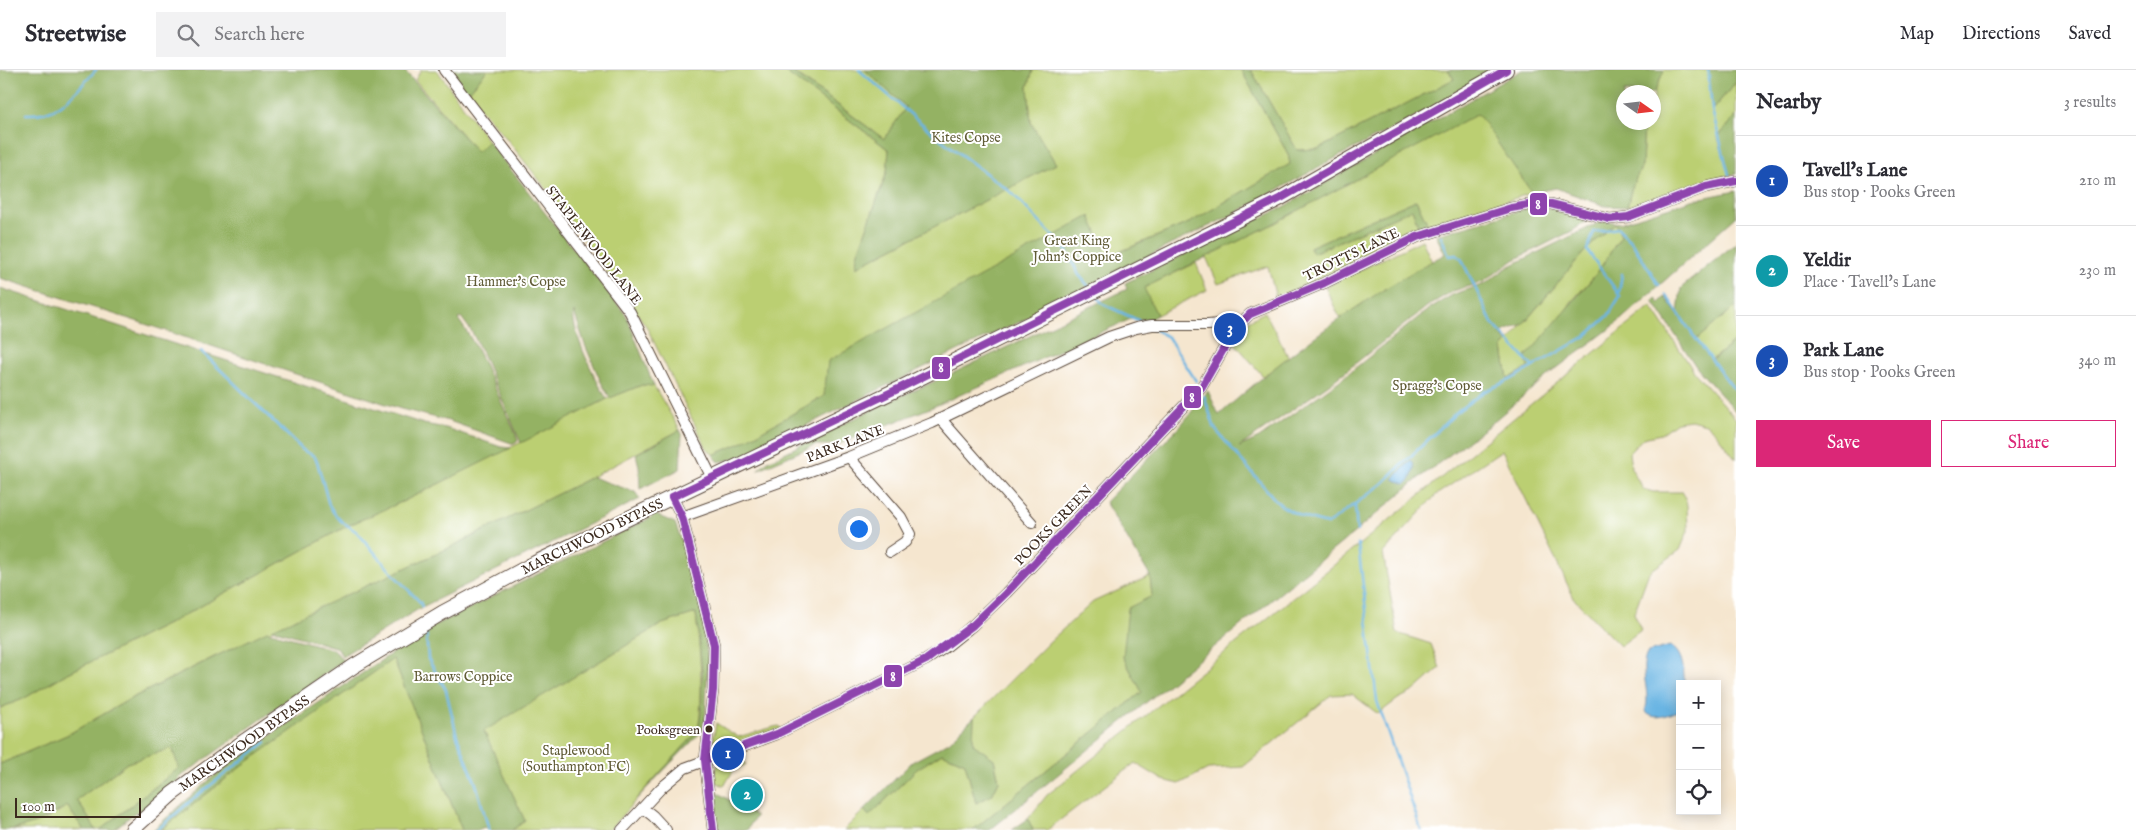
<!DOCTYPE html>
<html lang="en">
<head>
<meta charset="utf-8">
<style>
  body { margin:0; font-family:"IM FELL English",serif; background:#f2f2f3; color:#2b2b33 }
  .controls { position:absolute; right:15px; bottom:15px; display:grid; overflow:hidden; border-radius:0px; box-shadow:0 2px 12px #0003 }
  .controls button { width:45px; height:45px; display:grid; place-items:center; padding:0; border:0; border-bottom:1px solid #e1e1e2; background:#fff; color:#2b2b33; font:25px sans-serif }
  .compass { position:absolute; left:1616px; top:15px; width:45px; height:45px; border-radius:50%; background:#fff; box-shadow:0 2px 12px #0003; rotate:104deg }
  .scale { position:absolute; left:15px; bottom:12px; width:126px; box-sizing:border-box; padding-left:5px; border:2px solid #3b2a1e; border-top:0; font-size:14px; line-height:18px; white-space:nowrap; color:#3b2a1e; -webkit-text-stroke:4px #fff; paint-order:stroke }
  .you { position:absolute; left:858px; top:458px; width:18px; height:18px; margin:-12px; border:4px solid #fff; border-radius:50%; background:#1a73e8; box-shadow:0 0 0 8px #1a73e833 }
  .badge { display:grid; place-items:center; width:32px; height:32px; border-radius:50%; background:#db2777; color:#fff; font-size:16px; font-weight:700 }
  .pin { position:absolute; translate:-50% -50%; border:2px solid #fff; box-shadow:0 1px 5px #0006 }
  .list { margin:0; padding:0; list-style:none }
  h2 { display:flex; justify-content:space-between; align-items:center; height:65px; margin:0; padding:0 20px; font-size:21px }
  h2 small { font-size:16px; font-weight:400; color:#7c7c81 }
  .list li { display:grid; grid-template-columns:32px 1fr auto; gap:15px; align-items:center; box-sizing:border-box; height:90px; padding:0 20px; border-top:1px solid #e1e1e2 }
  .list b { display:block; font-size:19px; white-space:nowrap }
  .list p { margin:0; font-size:16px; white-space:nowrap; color:#7c7c81 }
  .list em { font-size:16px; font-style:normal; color:#7c7c81 }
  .actions { display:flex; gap:10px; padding:15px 20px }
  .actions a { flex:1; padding:11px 0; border:1px solid #db2777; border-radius:0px; text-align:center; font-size:18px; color:#db2777 }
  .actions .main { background:#db2777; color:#fff }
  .icon { flex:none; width:28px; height:28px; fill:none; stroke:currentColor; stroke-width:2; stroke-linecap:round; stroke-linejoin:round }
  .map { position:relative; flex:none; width:1736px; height:760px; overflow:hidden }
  header { display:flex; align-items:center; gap:30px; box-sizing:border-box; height:70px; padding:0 25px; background:#fff; border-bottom:1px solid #e1e1e2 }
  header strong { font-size:24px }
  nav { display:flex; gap:28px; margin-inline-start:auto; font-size:18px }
  .search { width:350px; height:45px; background:#f2f2f3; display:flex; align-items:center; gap:12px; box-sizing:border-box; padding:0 18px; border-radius:0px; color:#7c7c81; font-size:19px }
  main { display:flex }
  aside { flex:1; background:#fff }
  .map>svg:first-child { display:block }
</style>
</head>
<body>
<header>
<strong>Streetwise</strong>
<div class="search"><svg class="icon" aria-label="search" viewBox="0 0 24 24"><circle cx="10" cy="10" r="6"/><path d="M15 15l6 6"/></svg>Search here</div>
<nav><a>Map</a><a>Directions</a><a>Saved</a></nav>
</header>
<main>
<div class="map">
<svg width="1736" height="760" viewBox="0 0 1736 760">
  <rect width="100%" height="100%" fill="#fff"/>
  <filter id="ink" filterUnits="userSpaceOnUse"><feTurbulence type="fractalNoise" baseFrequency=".02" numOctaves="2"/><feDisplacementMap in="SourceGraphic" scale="10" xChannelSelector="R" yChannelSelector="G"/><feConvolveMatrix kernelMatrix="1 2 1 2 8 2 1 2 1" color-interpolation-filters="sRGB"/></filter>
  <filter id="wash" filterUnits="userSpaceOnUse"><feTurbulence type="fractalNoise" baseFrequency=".0096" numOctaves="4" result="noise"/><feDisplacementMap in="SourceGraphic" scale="20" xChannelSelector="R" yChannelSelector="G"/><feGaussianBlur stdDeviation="1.12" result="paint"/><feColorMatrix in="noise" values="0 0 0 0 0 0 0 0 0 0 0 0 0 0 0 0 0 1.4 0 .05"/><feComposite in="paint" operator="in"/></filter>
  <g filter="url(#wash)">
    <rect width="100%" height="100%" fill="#f5e6cf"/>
    <path fill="#bbcf72" stroke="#7b7c48" d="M421 0H437L488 71 477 82 415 10Z
      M487 0H783L889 80 887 102 857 185 856 197 1056 94 1031 53 1028 17 1033 0H1241L1288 84 1290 94 1191 152 1107 187 1090 147 826 313 824 326 741 373 713 385 706 377 646 256 559 135 502 63 467 24Z
      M791 0H865L907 37 884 69Z
      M1251 0H1448L1454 9 1318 79 1297 80Z
      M1664 0H1708L1713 39 1736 12V46L1718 67 1729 105 1667 123 1627 137 1632 116 1642 96 1644 53 1654 52V23Z
      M1478 43 1532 123 1428 155 1416 130 1310 177 1313 183 1412 139 1419 158 1338 200 1276 228 1268 196 1218 214 1206 187 1273 154Z
      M1615 153 1621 166 1597 203 1572 231 1528 298 1508 309 1503 278 1584 182Z
      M1422 170 1432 192 1340 248 1325 217Z
      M1196 193 1207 220 1157 245 1143 218Z
      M1651 236 1695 303 1736 349V389L1715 362 1706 354 1691 350 1677 352 1661 364 1643 368 1629 383 1631 398 1643 419 1653 422H1683L1687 435 1688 461 1680 480 1649 502 1634 543 1641 560 1620 576 1575 530 1502 380 1436 425 1383 483 1397 563 1431 574 1440 598 1414 621 1398 629 1378 644 1352 624 1331 625 1243 697 1208 699 1179 714 1163 710 1135 693 1047 760H1033L1028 749 1047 725 1349 483Z
      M1736 236V270L1711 290 1696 270Z
      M1265 242 1289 288 1263 306 1234 272 1248 251Z
      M642 315 654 316 680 360 592 407 449 478 214 587 130 629 69 664 0 694V638L23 629 64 605 170 553 349 455 404 431 607 329Z
      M1150 506 1152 526 1123 587 1142 622 973 760H844L864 740 869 746 917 699 942 683 965 693 976 733 992 725 999 711 994 689 973 674 974 647 1048 573 1093 532Z
      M696 543C700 583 704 622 698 661L609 760H512L525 751 483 661 662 554Z
      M393 588 462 760H161L243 695Z
      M716 653 738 667 774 657 779 656 781 659 718 681 712 676Z
      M172 678 179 698 100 760H96L77 730 127 693Z
      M736 687 746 694 733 701 724 716 713 711 719 691Z
      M67 736 84 760H13L47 749Z"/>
    <path fill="#94b264" stroke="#686e41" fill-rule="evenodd" d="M0 0H404L477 82 488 71 626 245 654 316 642 315 610 328 601 312 585 275 574 242C570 259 597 313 607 329L521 373 482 283 472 262 461 247 458 249C483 282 496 324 515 362L518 371 514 374 449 351 401 339 139 252 0 208Z
      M449 0H487L467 24Z
      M783 0H790L884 69 906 37 865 0H1033L1028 17 1031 53 1056 94 856 197 857 185 887 102 889 80Z
      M1241 0H1251L1297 80 1318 79 1454 9 1448 0H1494L1414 48 1341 85 1230 146 1170 175 1024 250 957 281 742 387 719 392 713 385 741 373 824 326 828 291 1090 146 1108 187 1191 152 1290 94 1288 84Z
      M1522 0H1664L1654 23 1624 22V52L1644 53 1642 96 1632 116 1627 137 1605 136 1556 118 1532 123 1478 44 1273 154 1144 218 1157 245 1148 250 1133 248 935 336 837 375H815L757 400 768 391 892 330 947 306 1127 219 1125 213 1284 137Z
      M1708 0H1736V12L1712 40Z
      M1736 46V104L1729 105 1718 67Z
      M1736 121V147L1616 254 1553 301 1488 356 1419 408 1355 462 990 760H973L1142 622 1123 587 1128 538 1152 526 1150 506 1105 432 1181 355 1208 321 1219 345C1288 283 1363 228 1445 184L1436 165 1528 138H1554L1572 145 1590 149 1572 161 1514 190 1483 212 1453 221 1429 235 1332 312 1239 377 1259 368 1339 311 1430 238 1454 224 1485 214 1508 197 1598 153 1606 151 1620 153 1692 130ZM1615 153 1621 166 1597 203 1526 287 1528 298 1508 309 1503 278 1507 272 1500 263 1523 254 1584 182Z
      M1416 130 1428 155 1419 158 1412 139 1313 183 1310 177Z
      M1736 173V236L1697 269 1678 243 1681 218Z
      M0 218 424 354 446 358 501 377 511 378 404 431 349 455 170 553 64 605 23 629 0 638Z
      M1665 227 1736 323V342L1697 298 1653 231 1656 228 1659 233Z
      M1736 270V320L1712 290Z
      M680 360 682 364 680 399 640 419 639 396 636 384Z
      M592 407 635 422 640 429 422 537 342 586 338 578 272 559 449 478Z
      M656 445 675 453 699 520 708 591 705 658 636 729 698 661 701 643 702 603 696 543 662 554 484 661 525 751 512 760H487L485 757 477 760H462L393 589 243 695 161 760H153L224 697 426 560Z
      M267 561 335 580 343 591 183 705 150 738 136 742 113 760H100L179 698 172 678 127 693 77 730 96 760H84L67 736C47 749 25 760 0 760V694L69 664 130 629Z
      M974 647 973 674 994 689 999 711 992 725 976 733 965 693 942 683 917 699 869 746 864 740 912 692 949 672Z
      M713 723H718L756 746 747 760H717Z
      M1028 749 1033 760H1012Z"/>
    <path fill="#6bb5e3" stroke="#537080" d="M1411 390 1413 392 1414 398 1410 411 1405 414 1393 409Z
      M1670 576C1684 583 1683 600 1685 614H1680V640C1669 645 1653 652 1645 641 1652 622 1637 599 1648 582Z"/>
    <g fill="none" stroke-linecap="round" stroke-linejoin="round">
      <path stroke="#6bb5e3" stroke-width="2.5" d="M859 0 935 65 1012 123 1066 180 1079 205 1091 219
        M1708 0 1712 40 1729 105
        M26 44C61 46 74 23 96 0
        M1441 166 1449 186 1456 185 1461 188 1492 253 1533 297
        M1619 222 1622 204
        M1096 225 1103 234 1144 253
        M1666 225 1693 265 1736 322
        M1153 259 1168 267 1196 311
        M201 281 304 381 314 386 317 391 329 435 334 443 341 451 357 462 393 504 420 532 422 537
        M1204 326 1215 359 1277 432C1292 444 1309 450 1328 454L1382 414 1459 340 1485 321 1512 309 1586 266 1608 246 1620 226 1587 180 1594 162 1618 158 1631 171 1659 215
        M1355 435 1357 461
        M1358 474 1377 631 1421 760
        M426 560 428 589 446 620 457 666 476 714 489 760
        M157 760 194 728 266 672"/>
    </g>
  </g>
  <g filter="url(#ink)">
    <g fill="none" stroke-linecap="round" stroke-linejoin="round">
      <g stroke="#574639" stroke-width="12">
        <path id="minor" d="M444 0 630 242 712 408
          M941 349 1032 453
          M849 387 901 447 910 464 905 472 890 482
          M672 427 682 447 714 575 713 620 705 690 713 760
          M682 447 849 387 932 353 1109 267 1136 258 1152 255H1208L1241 252
          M643 738 653 746 666 760
          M622 760 661 718 685 698 777 664 926 590 947 576 973 555 1006 523 1201 318 1235 259 1250 244 1324 213 1417 167 1511 138 1534 134H1551L1610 149 1628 147 1706 117 1736 111"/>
      </g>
      <g stroke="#574639" stroke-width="16">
        <path id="major" d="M132 760 172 724 246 670 354 596 442 543 535 493 898 319 1281 128 1506 0"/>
      </g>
      <use href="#minor" stroke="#fff" stroke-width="10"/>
      <use href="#major" stroke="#fff" stroke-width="14"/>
      <g stroke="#fff" stroke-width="11">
        <path id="bus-1" d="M705 690 777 664 926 590 973 555 1006 523 1201 318 1235 259 1250 244 1324 213 1417 167 1511 138 1534 134H1551L1610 149 1628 147 1706 117 1736 111
          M713 760 705 690 713 620 714 575 682 447 672 427 898 319 1281 128 1506 0"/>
      </g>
      <use href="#bus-1" stroke="#8e44ad" stroke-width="8"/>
    </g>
  </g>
  <circle fill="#3b2a1e" stroke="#fff" stroke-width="2" cx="709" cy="659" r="4.5"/>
  <g text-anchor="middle" stroke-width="4" stroke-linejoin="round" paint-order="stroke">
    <g font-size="13" fill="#3b2a1e" stroke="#fff" text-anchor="end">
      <text x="700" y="664">Pooksgreen</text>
    </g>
    <g font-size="14" fill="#615c37" stroke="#fff">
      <text x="966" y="72">Kites Copse</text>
      <text x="1077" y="175">Great King<tspan x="1077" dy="16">John's Coppice</tspan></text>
      <text x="516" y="216">Hammer's Copse</text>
      <text x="1437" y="320">Spragg's Copse</text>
      <text x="463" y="611">Barrows Coppice</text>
      <text x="576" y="685">Staplewood<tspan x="576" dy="16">(Southampton FC)</tspan></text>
    </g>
    <g font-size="14" fill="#3b2a1e" stroke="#fff">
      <text transform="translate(594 175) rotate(52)" y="5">STAPLEWOOD LANE</text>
      <text transform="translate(1351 184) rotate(-26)" y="5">TROTTS LANE</text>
      <text transform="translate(845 373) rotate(-21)" y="5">PARK LANE</text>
      <text transform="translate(1053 455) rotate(-46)" y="5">POOKS GREEN</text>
      <text transform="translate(592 466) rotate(-26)" y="5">MARCHWOOD BYPASS</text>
      <text transform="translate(244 673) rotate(-35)" y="5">MARCHWOOD BYPASS</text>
    </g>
  </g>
  <g stroke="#fff" stroke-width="2">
    <rect x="1529" y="122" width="19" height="24" rx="5" fill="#8e44ad"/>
    <rect x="931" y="286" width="20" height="24" rx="5" fill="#8e44ad"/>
    <rect x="1183" y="315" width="19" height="24" rx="5" fill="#8e44ad"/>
    <rect x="883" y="594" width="20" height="24" rx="5" fill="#8e44ad"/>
  </g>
  <g font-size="14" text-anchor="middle" font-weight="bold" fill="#fff">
    <text x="1538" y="139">8</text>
    <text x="941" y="302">8</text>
    <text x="1192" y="332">8</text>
    <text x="893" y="611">8</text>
  </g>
</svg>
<div class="controls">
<button>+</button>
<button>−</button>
<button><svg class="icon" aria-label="locate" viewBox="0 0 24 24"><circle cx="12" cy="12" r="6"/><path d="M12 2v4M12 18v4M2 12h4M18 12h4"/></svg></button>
</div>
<svg class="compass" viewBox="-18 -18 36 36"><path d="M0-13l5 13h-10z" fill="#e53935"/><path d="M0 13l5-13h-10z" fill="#7c7c81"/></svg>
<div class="scale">100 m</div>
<div class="you"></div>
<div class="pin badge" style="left:728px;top:684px;background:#1a4fb4">1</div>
<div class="pin badge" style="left:747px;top:725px;background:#0f9aa8">2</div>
<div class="pin badge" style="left:1230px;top:259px;background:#1a4fb4">3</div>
</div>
<aside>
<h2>Nearby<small>3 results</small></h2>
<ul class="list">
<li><span class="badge" style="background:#1a4fb4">1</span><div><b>Tavell's Lane</b><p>Bus stop · Pooks Green</p></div><em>210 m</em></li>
<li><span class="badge" style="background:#0f9aa8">2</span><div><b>Yeldir</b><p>Place · Tavell's Lane</p></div><em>230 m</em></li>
<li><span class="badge" style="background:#1a4fb4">3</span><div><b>Park Lane</b><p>Bus stop · Pooks Green</p></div><em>340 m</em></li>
</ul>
<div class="actions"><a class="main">Save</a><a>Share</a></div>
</aside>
</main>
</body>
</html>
